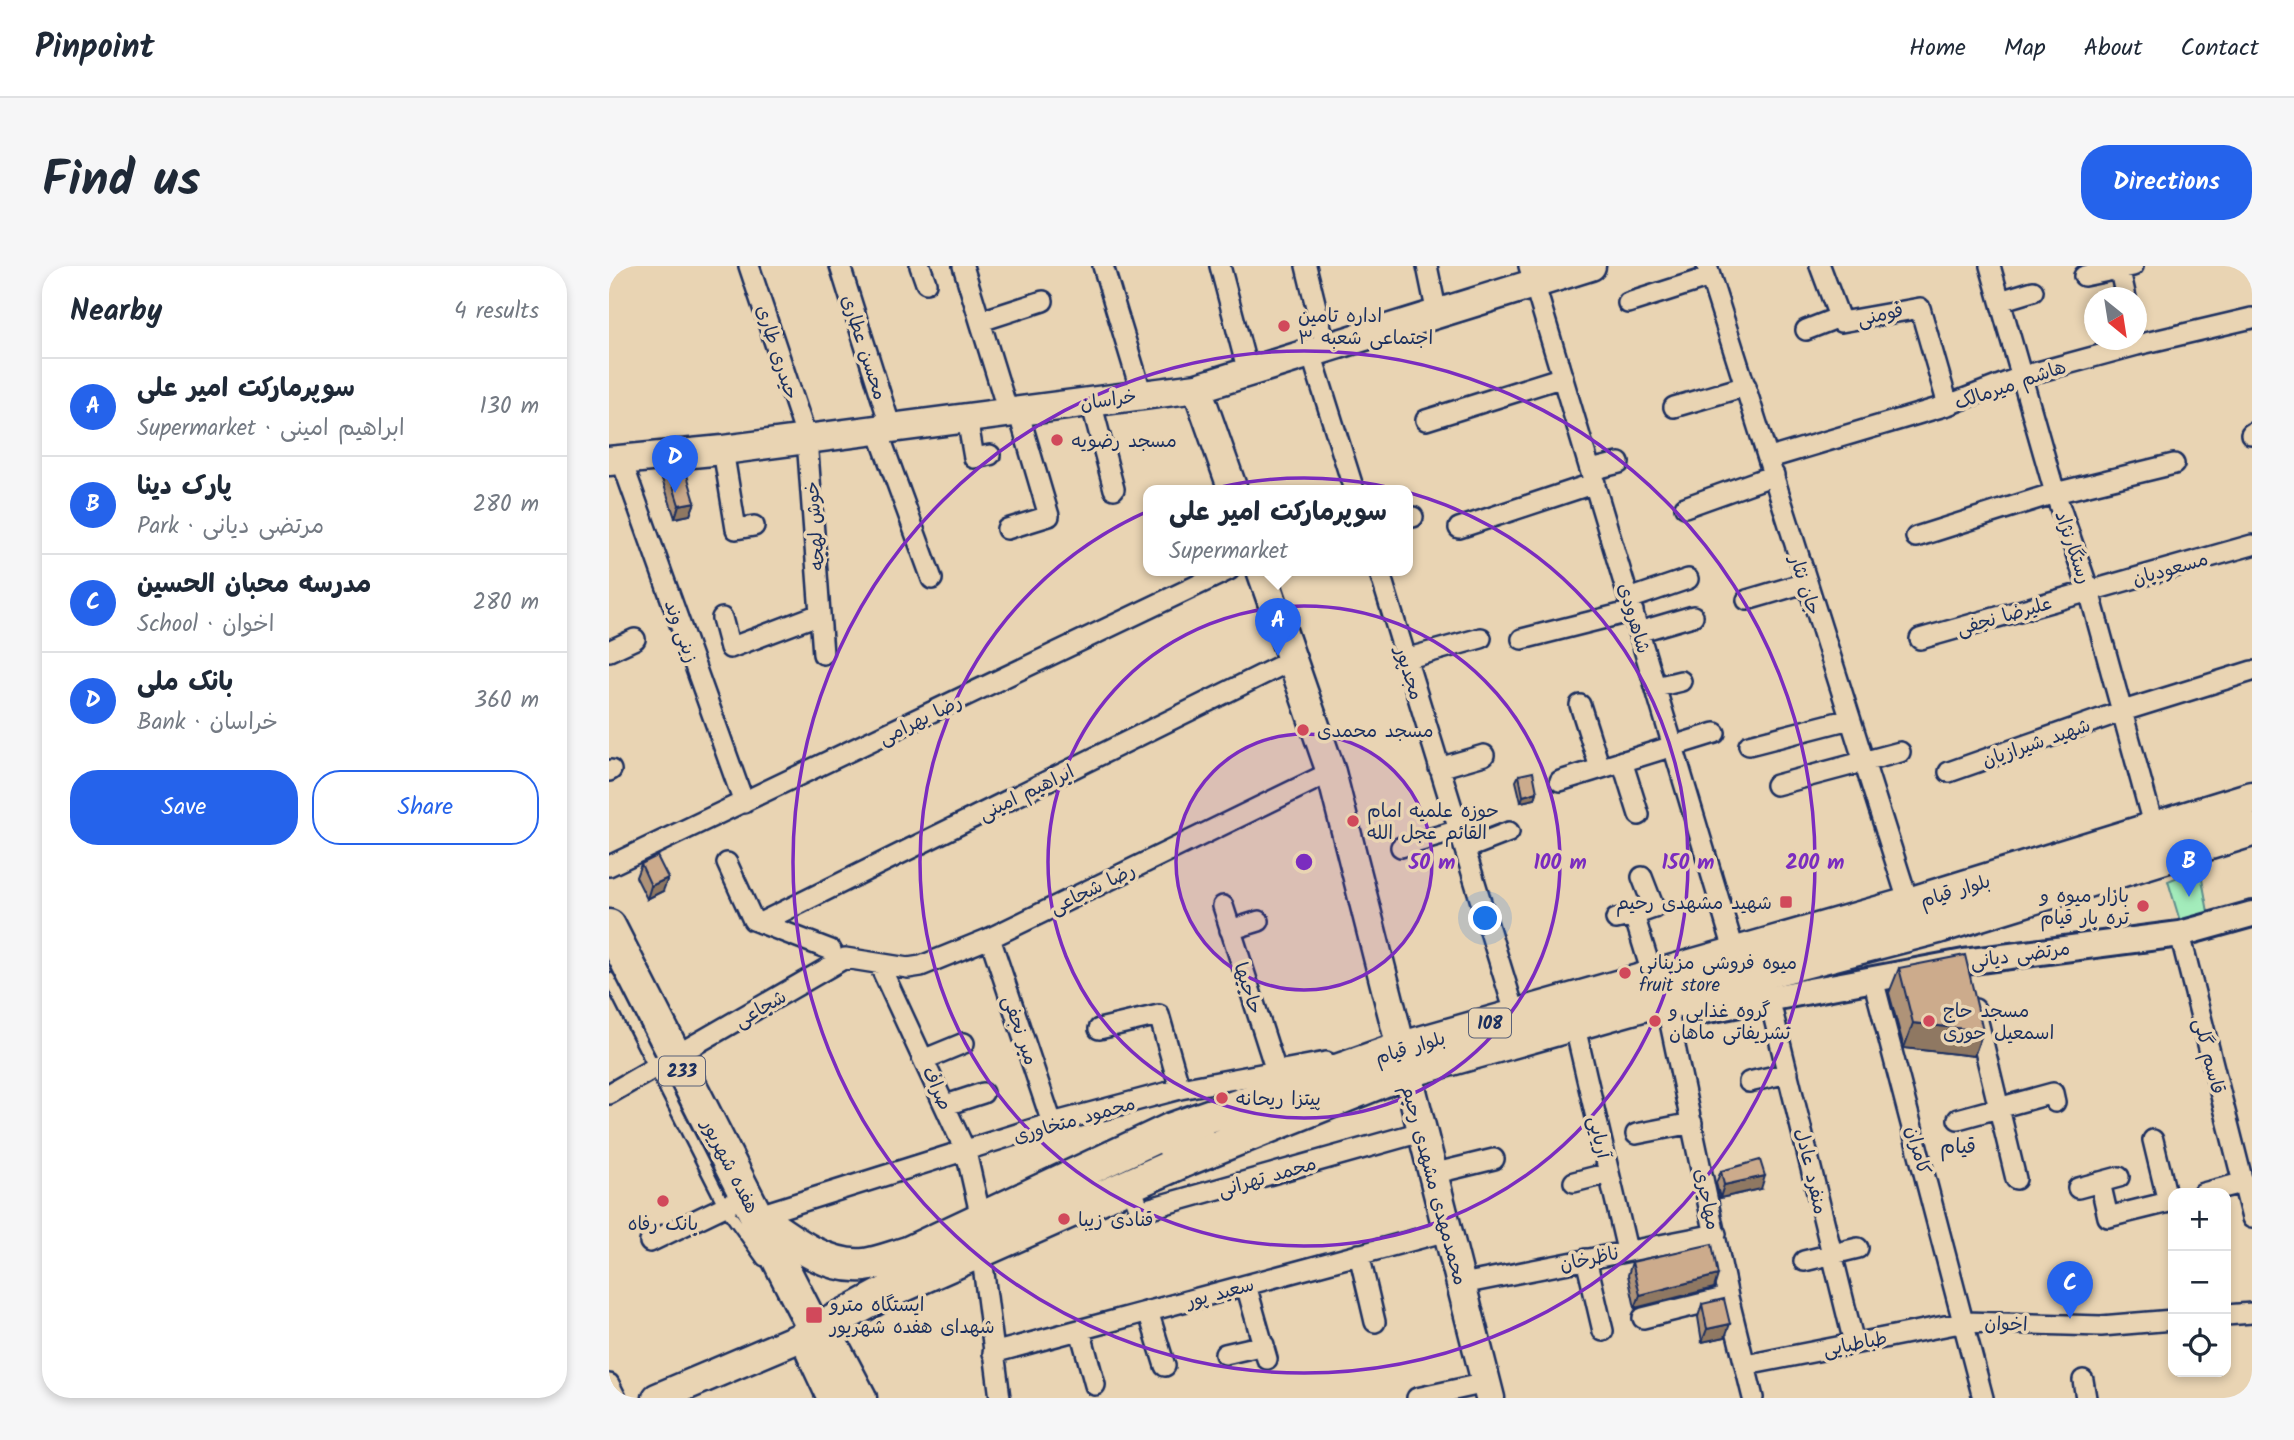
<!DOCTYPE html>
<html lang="en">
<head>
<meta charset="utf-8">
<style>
  body { margin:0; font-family:Kalam,"Playpen Sans Arabic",sans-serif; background:#f6f6f7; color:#1f2937 }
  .controls { position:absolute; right:21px; bottom:21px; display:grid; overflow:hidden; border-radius:14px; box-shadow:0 4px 10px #0003 }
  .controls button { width:63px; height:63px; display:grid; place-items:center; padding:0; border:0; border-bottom:2px solid #e0e1e3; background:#fff; color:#1f2937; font:35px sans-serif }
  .compass { position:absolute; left:1475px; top:21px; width:63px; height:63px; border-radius:50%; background:#fff; box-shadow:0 4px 10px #0003; rotate:150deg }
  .you { position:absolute; left:877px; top:653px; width:24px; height:24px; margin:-18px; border:5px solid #fff; border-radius:50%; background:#1a73e8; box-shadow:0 0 0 10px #1a73e833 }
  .badge { display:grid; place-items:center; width:46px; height:46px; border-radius:50%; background:#2563eb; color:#fff; font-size:23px; font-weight:700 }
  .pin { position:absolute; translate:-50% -58px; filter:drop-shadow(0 2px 4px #0008) }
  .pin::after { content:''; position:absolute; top:37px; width:24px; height:21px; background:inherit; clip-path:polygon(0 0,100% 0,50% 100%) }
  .popup { position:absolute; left:534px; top:219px; width:270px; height:91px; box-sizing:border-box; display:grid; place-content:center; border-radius:14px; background:#fff; filter:drop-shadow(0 2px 5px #0005); font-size:23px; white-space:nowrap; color:#747a83 }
  .popup b { font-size:26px; color:#1f2937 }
  .popup::after { content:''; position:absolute; left:50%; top:100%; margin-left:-14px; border:14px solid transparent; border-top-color:#fff }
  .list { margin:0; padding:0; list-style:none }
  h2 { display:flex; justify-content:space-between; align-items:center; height:91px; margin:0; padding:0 28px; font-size:30px }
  h2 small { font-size:23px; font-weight:400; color:#747a83 }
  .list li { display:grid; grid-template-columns:46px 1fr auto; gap:21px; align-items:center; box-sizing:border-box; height:98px; padding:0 28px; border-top:2px solid #e0e1e3 }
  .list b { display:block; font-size:26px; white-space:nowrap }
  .list p { margin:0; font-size:23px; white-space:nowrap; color:#747a83 }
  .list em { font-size:23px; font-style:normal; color:#747a83 }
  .actions { display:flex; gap:14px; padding:21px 28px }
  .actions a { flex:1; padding:16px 0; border:2px solid #2563eb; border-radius:28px; text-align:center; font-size:24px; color:#2563eb }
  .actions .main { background:#2563eb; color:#fff }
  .icon { flex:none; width:38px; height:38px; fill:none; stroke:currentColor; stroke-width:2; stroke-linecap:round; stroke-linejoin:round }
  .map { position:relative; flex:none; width:1643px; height:1132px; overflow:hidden; border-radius:28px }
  header { display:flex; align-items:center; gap:42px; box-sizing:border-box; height:98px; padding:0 35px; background:#fff; border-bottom:2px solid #e0e1e3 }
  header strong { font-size:33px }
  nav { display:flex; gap:38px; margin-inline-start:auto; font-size:24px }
  .intro { display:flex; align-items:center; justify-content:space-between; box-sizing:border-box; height:168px; padding:0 42px }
  h1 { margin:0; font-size:49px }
  .button { padding:18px 32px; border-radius:28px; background:#2563eb; color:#fff; font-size:24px; font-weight:700 }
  main { display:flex; gap:42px; padding:0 42px }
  aside { flex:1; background:#fff; border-radius:28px; box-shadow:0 4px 10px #0003 }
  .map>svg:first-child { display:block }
</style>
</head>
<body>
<header>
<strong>Pinpoint</strong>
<nav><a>Home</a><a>Map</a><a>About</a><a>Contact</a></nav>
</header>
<div class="intro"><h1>Find us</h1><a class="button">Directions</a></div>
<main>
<aside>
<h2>Nearby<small>4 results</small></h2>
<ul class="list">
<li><span class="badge">A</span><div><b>سوپرمارکت امیر علی</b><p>Supermarket · ابراهیم امینی</p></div><em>130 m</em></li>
<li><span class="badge">B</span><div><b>پارک دینا</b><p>Park · مرتضی دیانی</p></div><em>280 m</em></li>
<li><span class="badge">C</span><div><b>مدرسه محبان الحسین</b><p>School · اخوان</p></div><em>280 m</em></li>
<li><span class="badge">D</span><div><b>بانک ملی</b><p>Bank · خراسان</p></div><em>360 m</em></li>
</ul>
<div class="actions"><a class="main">Save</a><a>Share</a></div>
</aside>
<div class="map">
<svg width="1643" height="1132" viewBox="0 0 1643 1132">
  <rect width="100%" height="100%" fill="#e9d4b3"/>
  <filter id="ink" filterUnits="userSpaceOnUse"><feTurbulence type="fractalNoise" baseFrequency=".0143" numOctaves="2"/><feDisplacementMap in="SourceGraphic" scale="14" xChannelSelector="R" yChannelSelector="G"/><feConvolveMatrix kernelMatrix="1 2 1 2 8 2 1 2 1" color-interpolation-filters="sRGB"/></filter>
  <g filter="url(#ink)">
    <path fill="#a3ecbb" stroke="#5f8e8c" stroke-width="2" d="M1591 602 1599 646 1571 655 1559 615Z"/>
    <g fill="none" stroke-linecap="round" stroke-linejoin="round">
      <g stroke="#1b2f5e" stroke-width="15">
        <path id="service" d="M0 712 116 941 154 994
          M554 884 599 867"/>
      </g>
      <g stroke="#1b2f5e" stroke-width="24">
        <path id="minor" d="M140 0 198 173 214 388
          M231 0 282 162
          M311 0 317 17
          M354 0 399 146
          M494 0 533 129
          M611 0 639 106
          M697 0 717 82
          M818 0 828 48
          M920 0 1126 687
          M1098 0 1300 638
          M1211 0 1232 56 1311 42 1339 139
          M1381 0 1446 227 1480 325 1545 562
          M1510 0 1517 32
          M1475 10 1524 0
          M1391 35 1424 25
          M1019 37 1101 11
          M372 55 434 35
          M1197 64 1228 52
          M702 87 745 224
          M482 136 505 223
          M1065 141 1137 120
          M358 152 365 192 381 189
          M817 154 954 111
          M268 163 323 313
          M1642 168 1643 167
          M114 184 127 263 145 260
          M1161 192 1339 139 1414 110 1528 79 1643 52
          M12 193 135 537
          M982 204 1010 197
          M1076 241 1165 209
          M798 252 804 251
          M850 262 986 217
          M398 263 440 250 409 145
          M1307 271 1446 227 1565 198
          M770 304 907 750
          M1020 333 1079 313
          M1138 334 1196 317
          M113 352 121 382 211 348
          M1029 366 1084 350
          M913 373 1024 345
          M1311 373 1643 279
          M0 385 26 373
          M796 393 872 372
          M1047 421 1072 415
          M971 439 991 502
          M1140 479 1241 453
          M1013 495 1030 549
          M830 502 875 489
          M0 505 2 504
          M1340 506 1514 445 1643 405
          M951 515 1106 467
          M1167 519 1291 486
          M792 581 850 564
          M856 583 900 566
          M118 597 144 654 222 684
          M0 600 620 304
          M1033 611 1045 642 1025 649 1044 711
          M614 640 667 805
          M1007 653 1025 649
          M151 657 683 394
          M621 664 650 655
          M1571 668 1643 952
          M381 672 443 857
          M270 698 357 886 372 952
          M1264 713 1374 1132
          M1160 732 1245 1077
          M1056 733 1119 1031 1144 1132
          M1366 743 1407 913
          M965 757 1018 984
          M490 763 550 749 571 823
          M316 793 355 777
          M1140 816 1179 807
          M0 828 236 692 299 702 312 700 381 672 722 506
          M337 839 374 827
          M1349 853 1444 827 1446 836
          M1027 868 1083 857
          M1544 874 1559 936
          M823 908 885 893
          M965 916 1000 907
          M1491 916 1499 951 1564 935
          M521 918 531 945 812 866
          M1469 922 1510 911
          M1594 927 1633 917
          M147 950 443 857 571 823 717 796
          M41 976 137 930
          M372 984 391 1132
          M750 988 766 1056
          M977 993 994 1065
          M1195 995 1249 982
          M853 1018 1107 968
          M637 1019 658 1093
          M539 1045 556 1100
          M1617 1049 1643 1047
          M1034 1052 1119 1031
          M471 1064 486 1119
          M384 1087 838 965
          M616 1088 655 1079
          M1137 1099 1356 1056 1492 1060 1564 1054
          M1474 1114 1477 1132
          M0 1118 7 1132
          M808 1132 877 1117"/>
      </g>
      <g stroke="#1b2f5e" stroke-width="30">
        <path id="tertiary" d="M1056 733 1094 745 1355 696 1571 668 1643 648"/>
      </g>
      <g stroke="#1b2f5e" stroke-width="33">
        <path id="secondary" d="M588 122 624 224
          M0 195 114 184 588 122 982 0
          M652 304 722 506 881 1132
          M48 1132 206 1065"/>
      </g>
      <g stroke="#1b2f5e" stroke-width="37">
        <path id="primary" d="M0 660 206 1065 222 1077 251 1132
          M147 950C179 972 216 1003 256 999 270 997 285 991 299 987L563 863 790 783 1300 638 1643 532
          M206 1065 275 1028 579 893 796 806 1083 725 1329 661 1643 564
          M204 1087 225 1132"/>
      </g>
      <use href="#service" stroke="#e9d4b3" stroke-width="10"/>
      <use href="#minor" stroke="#e9d4b3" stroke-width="19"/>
      <use href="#tertiary" stroke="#e9d4b3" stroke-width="24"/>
      <use href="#secondary" stroke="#e9d4b3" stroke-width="28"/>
      <use href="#primary" stroke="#e9d4b3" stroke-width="32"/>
    </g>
    <path fill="#af9378" stroke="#1b2f5e" stroke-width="2" d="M56 194 86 236 81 249 66 252 51 207Z
      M910 509 928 526 926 533 912 536 907 515Z
      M32 598 54 625 38 633 27 611Z
      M1290 702 1374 765 1365 790 1295 782 1280 727Z
      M1112 905 1152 923 1111 932 1107 917Z
      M1023 996 1105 1022 1026 1042 1019 1009Z
      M1093 1038 1116 1071 1093 1076 1089 1051Z"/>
    <path fill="#8f7862" stroke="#1b2f5e" stroke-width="2" d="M86 236 81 249 66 252 70 239Z
      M928 526 926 533 912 536 914 530Z
      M59 612 54 625 38 633 42 620Z
      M1304 757 1374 765 1365 790 1295 782Z
      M1156 910 1152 923 1111 932 1115 919Z
      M1109 1009 1105 1022 1026 1042 1031 1029Z
      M1121 1058 1116 1071 1093 1076 1098 1063Z"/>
    <path fill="#ccab8c" stroke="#1b2f5e" stroke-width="2" d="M73 192 86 236 70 239 56 194Z
      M924 506 928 526 914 530 910 509Z
      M48 590 59 612 42 620 32 598Z
      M1356 689 1374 765 1304 757 1290 702Z
      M1151 894 1156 910 1115 919 1112 905Z
      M1103 978 1109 1009 1031 1029 1023 996Z
      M1115 1033 1121 1058 1098 1063 1093 1038Z"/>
  </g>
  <circle cx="695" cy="596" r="128" fill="#7b2cbf" fill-opacity=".12"/>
  <g fill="none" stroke="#7b2cbf" stroke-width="3.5">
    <circle cx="695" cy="596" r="128"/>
    <circle cx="695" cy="596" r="256"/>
    <circle cx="695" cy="596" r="384"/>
    <circle cx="695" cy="596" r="511"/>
  </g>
  <g fill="#d1495b" stroke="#e9d4b3" stroke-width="2.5">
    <circle cx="675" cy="60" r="7"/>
    <circle cx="448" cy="174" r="7"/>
    <circle cx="694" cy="464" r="7"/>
    <circle cx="744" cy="555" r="7"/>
    <rect x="1170" y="629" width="14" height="14" rx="3.5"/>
    <circle cx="1534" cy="640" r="7"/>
    <circle cx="1016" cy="707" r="7"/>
    <circle cx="1046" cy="755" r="7"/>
    <circle cx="1320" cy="755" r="7"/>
    <circle cx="613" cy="832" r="7"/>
    <circle cx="54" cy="935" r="7"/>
    <circle cx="455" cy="953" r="7"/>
    <rect x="196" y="1040" width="18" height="18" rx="3.5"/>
  </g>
  <g text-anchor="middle" stroke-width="7" stroke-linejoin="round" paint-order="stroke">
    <g fill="#e9d4b3" stroke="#596078" stroke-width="2">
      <rect x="860" y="742.5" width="42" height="29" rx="5"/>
      <rect x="50" y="790.5" width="46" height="29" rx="5"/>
    </g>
    <g font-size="18" font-weight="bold" fill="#1b2f5e">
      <text x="881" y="763">108</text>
      <text x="73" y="811">233</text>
    </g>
    <g font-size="19" fill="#1b2f5e" stroke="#e9d4b3">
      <text transform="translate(1271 48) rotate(-13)" y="7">فومنی</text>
      <text transform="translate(256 81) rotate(72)" y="7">محسن عطاری</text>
      <text transform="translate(169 86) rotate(72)" y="7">حیدری طاری</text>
      <text transform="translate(1401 118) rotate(-19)" y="7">هاشم میرمالک</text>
      <text transform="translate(499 133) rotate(-8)" y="7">خراسان</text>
      <text transform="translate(205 260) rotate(-94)" y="7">خوش لهجه</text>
      <text transform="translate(1465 281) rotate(71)" y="7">رستگارنژاد</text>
      <text transform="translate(1561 302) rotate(-16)" y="7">مسعودیان</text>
      <text transform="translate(1197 319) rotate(72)" y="7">جان نثار</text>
      <text transform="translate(1395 349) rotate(-16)" y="7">علیرضا نجفی</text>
      <text transform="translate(1026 352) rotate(74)" y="7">شاهرودی</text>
      <text transform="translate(73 365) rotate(70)" y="7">زینی وند</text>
      <text transform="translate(801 407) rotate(73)" y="7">مجدپور</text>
      <text transform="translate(311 453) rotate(-26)" y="7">رضا بهرامی</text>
      <text transform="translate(1427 476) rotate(-19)" y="7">شهید شیرازیان</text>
      <text transform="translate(417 526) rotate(-26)" y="7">ابراهیم امینی</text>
      <text transform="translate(483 622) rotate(-26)" y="7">رضا شجاعی</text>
      <text transform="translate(1346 624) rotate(-17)" y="7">بلوار قیام</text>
      <text transform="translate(1411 688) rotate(-8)" y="7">مرتضی دیانی</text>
      <text transform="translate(640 722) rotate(72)" y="7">حاجیها</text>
      <text transform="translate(151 742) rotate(-30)" y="7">شجاعی</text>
      <text transform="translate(412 764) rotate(71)" y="7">میر نجفی</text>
      <text transform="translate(801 781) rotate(-17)" y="7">بلوار قیام</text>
      <text transform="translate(1601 790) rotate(76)" y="7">قاسم گلی</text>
      <text transform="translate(329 822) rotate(66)" y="7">صراف</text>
      <text transform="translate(465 853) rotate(-16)" y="7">محمود متخاوری</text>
      <text transform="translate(991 871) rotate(77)" y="7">آریایی</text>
      <text transform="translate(1310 884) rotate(75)" y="7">کامران</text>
      <text transform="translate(122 900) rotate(63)" y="7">هفده شهریور</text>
      <text transform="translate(1203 905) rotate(77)" y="7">منفرد عادل</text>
      <text transform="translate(658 910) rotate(-16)" y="7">محمد تهرانی</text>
      <text transform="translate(826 919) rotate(75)" y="7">محمدمهدی مشهدی رحیم</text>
      <text transform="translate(1099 933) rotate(78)" y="7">مهاجری</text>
      <text transform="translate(980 992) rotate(-12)" y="7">ناظرخان</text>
      <text transform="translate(611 1026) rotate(-15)" y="7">سعید پور</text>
      <text transform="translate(1397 1057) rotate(2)" y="7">اخوان</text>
      <text transform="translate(1246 1077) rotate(-11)" y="7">طباطبایی</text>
    </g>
    <g font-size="19" fill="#1b2f5e" stroke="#e9d4b3" text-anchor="start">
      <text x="689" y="56">اداره تامین<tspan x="689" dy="22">اجتماعی شعبه ۳</tspan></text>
      <text x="462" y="181">مسجد رضویه</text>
      <text x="708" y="471">مسجد محمدی</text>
      <text x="758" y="551">حوزه علمیه امام<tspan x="758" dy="22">القائم عجل الله</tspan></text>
      <text x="1520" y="636" text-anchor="end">بازار میوه و<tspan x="1520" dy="22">تره بار قیام</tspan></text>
      <text x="1163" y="643" text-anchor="end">شهید مشهدی رحیم</text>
      <text x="1030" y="703">میوه فروشی مزینانی<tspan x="1030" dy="22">fruit store</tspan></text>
      <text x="1060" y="751">گروه غذایی و<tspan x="1060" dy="22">تشریفاتی ماهان</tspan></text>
      <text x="1334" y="751">مسجد حاج<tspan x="1334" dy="22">اسمعیل حوری</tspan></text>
      <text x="627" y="839">پیتزا ریحانه</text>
      <text x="469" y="960">قنادی زیبا</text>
      <text x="54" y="964" text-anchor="middle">بانک رفاه</text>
      <text x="221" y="1045">ایستگاه مترو<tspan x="221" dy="22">شهدای هفده شهریور</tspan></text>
    </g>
    <g font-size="21" fill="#1b2f5e" stroke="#e9d4b3">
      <text x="1349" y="887">قیام</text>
    </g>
  </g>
  <circle cx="695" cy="596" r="10" fill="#7b2cbf" stroke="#e9d4b3" stroke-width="3.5"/>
  <g font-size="21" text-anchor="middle" font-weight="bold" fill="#7b2cbf" stroke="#e9d4b3" stroke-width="7" stroke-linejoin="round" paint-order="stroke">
    <text x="823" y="603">50 m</text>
    <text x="951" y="603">100 m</text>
    <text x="1079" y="603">150 m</text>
    <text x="1206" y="603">200 m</text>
  </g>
</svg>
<div class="controls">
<button>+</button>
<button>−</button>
<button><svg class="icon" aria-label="locate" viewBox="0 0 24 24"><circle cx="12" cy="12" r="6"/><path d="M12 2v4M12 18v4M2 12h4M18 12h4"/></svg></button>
</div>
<svg class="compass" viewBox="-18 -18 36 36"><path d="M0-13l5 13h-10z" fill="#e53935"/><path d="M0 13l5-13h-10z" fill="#747a83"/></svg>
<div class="you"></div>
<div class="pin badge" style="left:669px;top:390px">A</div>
<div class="popup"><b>سوپرمارکت امیر علی</b>Supermarket</div>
<div class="pin badge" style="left:1580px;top:631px">B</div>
<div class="pin badge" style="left:1461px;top:1053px">C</div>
<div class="pin badge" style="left:66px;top:227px">D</div>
</div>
</main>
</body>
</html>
